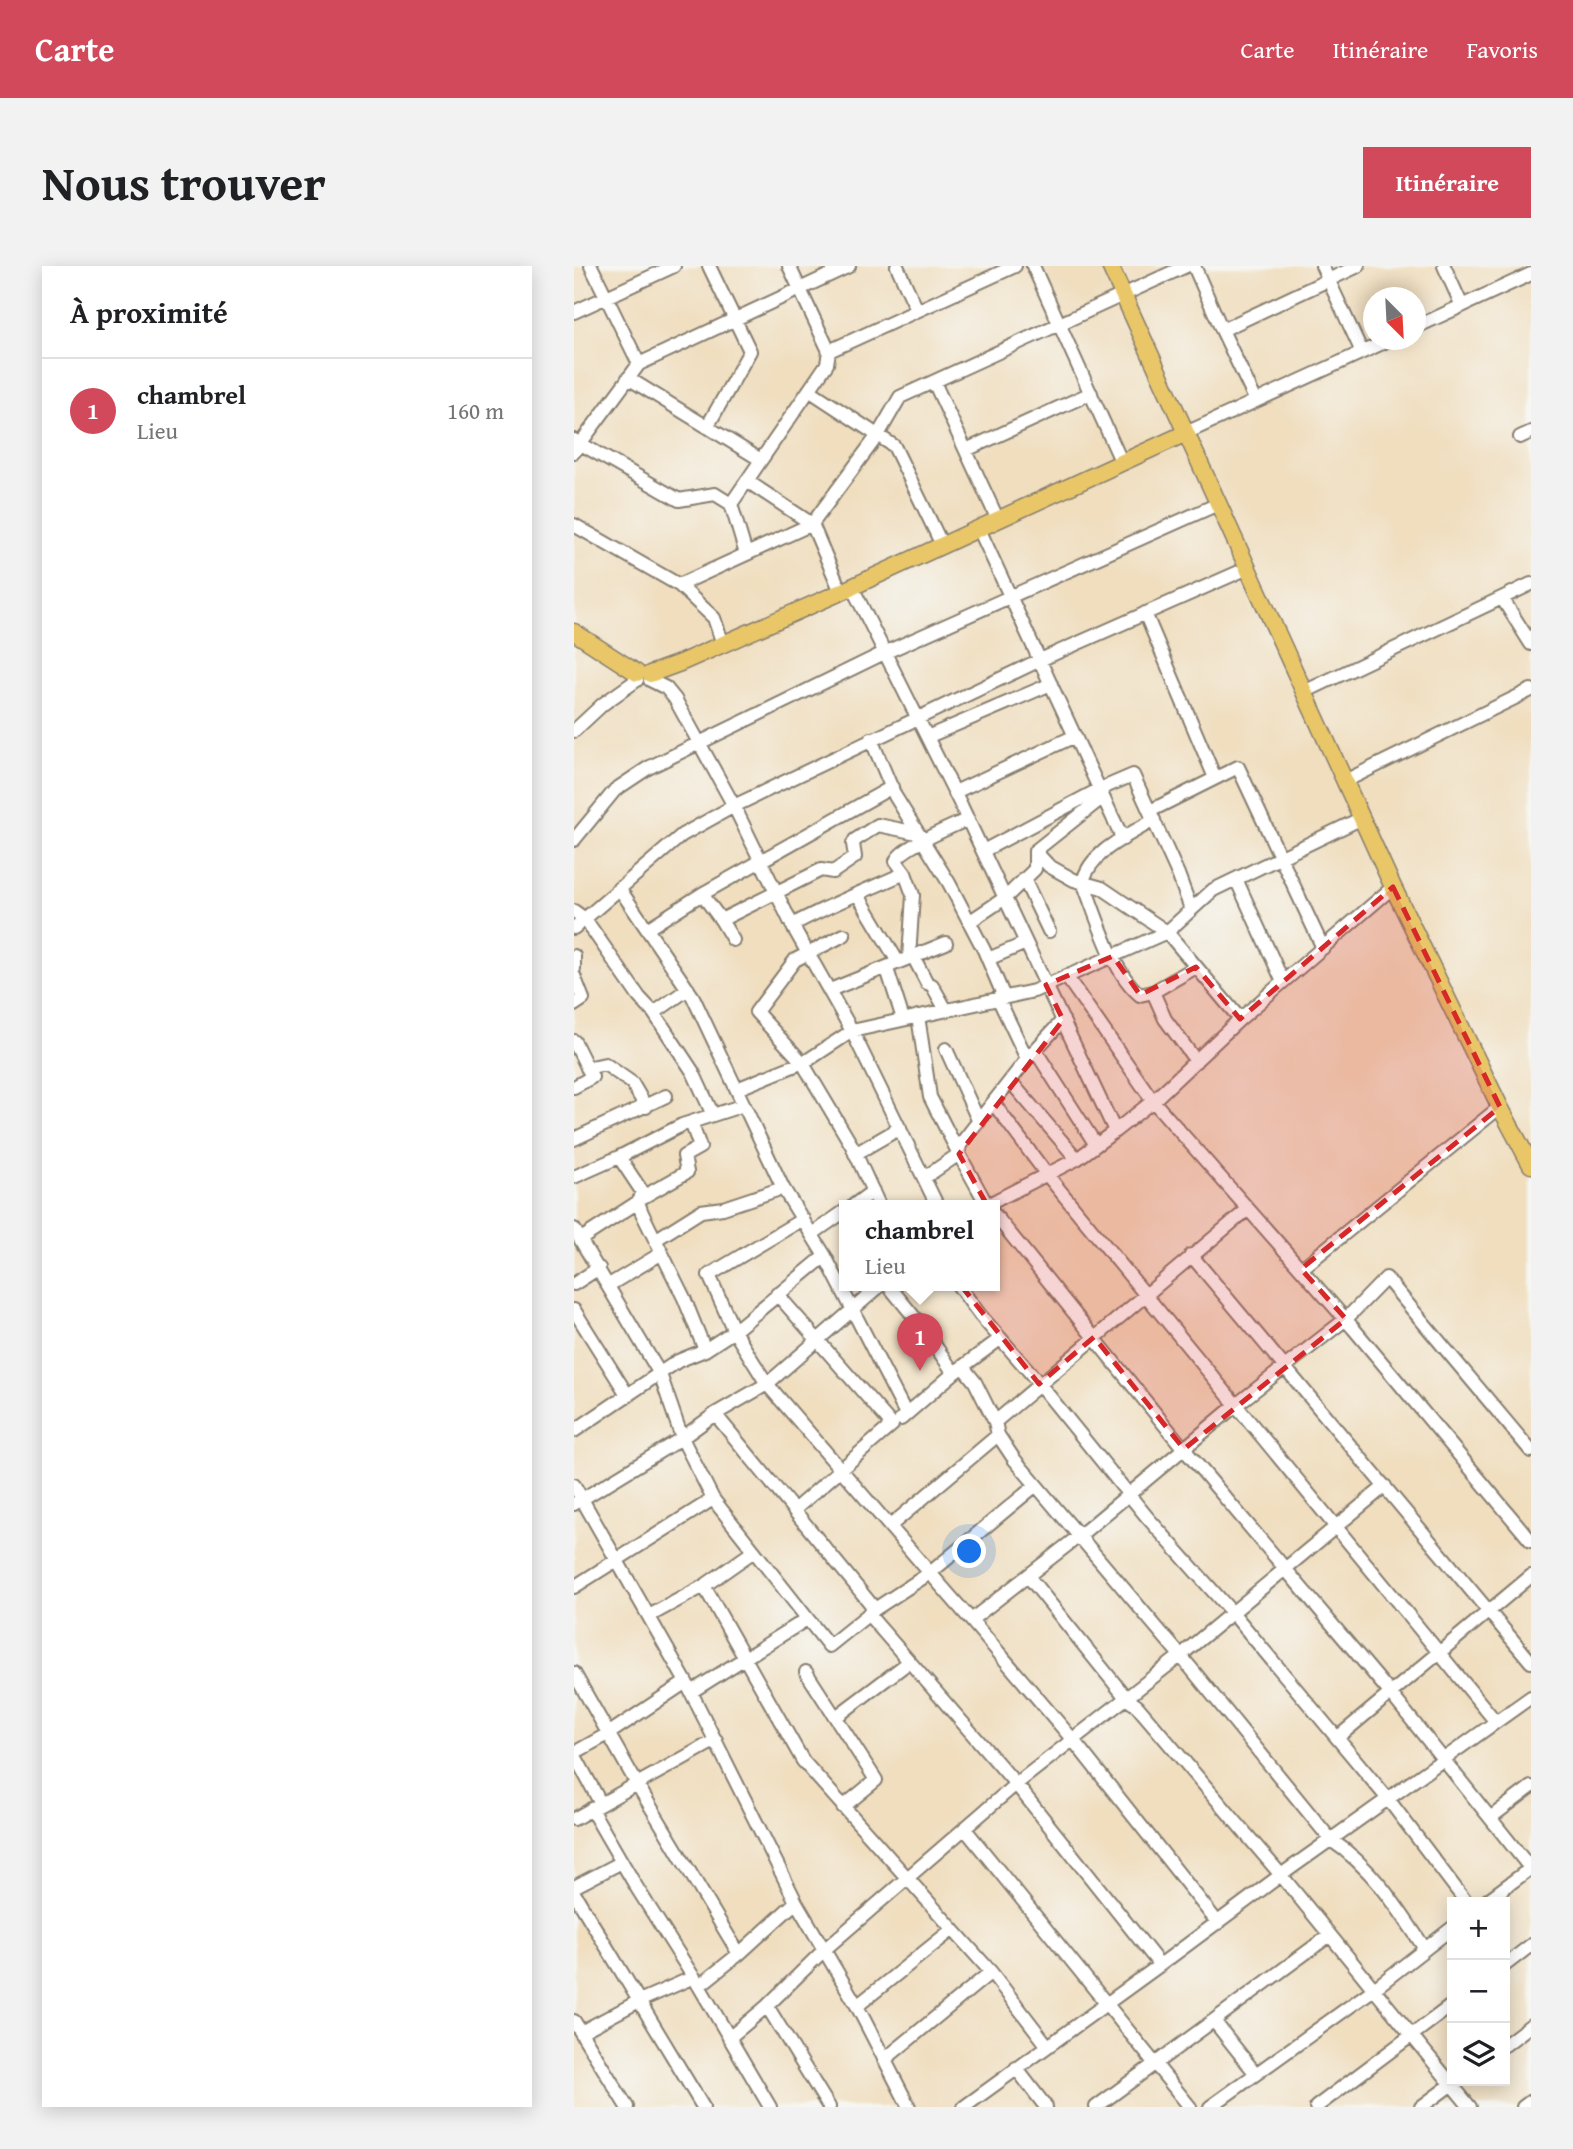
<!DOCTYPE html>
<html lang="fr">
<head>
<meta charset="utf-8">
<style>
  body { margin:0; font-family:"Gentium Book Plus",serif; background:#f2f2f2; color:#202124 }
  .controls { position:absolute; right:21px; bottom:21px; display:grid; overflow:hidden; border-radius:0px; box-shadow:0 4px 18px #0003 }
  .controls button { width:63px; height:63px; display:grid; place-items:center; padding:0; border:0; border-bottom:2px solid #e0e0e0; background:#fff; color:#202124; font:35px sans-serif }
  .compass { position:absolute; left:789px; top:21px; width:63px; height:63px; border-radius:50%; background:#fff; box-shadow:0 4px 18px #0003; rotate:156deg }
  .you { position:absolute; left:396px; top:1286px; width:24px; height:24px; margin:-18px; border:5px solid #fff; border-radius:50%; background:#1a73e8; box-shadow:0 0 0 10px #1a73e833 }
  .badge { display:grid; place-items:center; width:46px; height:46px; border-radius:50%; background:#d1495b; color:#fff; font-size:23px; font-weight:700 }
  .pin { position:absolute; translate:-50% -58px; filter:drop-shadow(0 2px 4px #0008) }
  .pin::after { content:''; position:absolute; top:37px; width:24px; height:21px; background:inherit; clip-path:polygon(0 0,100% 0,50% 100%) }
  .popup { position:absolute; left:265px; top:934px; width:161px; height:91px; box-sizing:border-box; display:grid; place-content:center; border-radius:0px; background:#fff; filter:drop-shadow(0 2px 5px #0005); font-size:23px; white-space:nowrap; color:#757577 }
  .popup b { font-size:26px; color:#202124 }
  .popup::after { content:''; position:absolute; left:50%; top:100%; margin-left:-14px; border:14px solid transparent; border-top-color:#fff }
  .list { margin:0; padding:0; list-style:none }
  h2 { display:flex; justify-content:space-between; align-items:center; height:91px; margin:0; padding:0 28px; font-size:30px }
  h2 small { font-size:23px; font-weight:400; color:#757577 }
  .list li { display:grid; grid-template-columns:46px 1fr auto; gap:21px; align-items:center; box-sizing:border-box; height:105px; padding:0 28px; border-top:2px solid #e0e0e0 }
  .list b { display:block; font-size:26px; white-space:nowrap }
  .list p { margin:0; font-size:23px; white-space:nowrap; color:#757577 }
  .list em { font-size:23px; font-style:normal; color:#757577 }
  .icon { flex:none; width:38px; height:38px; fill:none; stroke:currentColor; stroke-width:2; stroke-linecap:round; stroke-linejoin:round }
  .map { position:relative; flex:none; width:957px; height:1841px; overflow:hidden; border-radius:0px }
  header { display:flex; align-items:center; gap:42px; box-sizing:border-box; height:98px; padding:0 35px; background:#d1495b; color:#fff }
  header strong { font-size:33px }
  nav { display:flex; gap:38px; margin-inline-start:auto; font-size:24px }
  .intro { display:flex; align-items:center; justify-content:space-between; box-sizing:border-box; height:168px; padding:0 42px }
  h1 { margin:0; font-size:49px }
  .button { padding:18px 32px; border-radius:0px; background:#d1495b; color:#fff; font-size:24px; font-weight:700 }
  main { display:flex; gap:42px; padding:0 42px }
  aside { flex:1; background:#fff; border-radius:0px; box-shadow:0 4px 18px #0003 }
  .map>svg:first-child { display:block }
</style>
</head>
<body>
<header>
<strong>Carte</strong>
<nav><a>Carte</a><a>Itinéraire</a><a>Favoris</a></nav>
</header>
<div class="intro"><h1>Nous trouver</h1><a class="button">Itinéraire</a></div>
<main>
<aside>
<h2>À proximité<small></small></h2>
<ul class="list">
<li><span class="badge">1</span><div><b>chambrel</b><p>Lieu</p></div><em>160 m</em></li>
</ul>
</aside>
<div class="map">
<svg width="957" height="1841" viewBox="0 0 957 1841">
  <rect width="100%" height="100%" fill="#f6f6f2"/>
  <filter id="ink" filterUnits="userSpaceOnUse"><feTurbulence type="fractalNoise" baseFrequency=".0143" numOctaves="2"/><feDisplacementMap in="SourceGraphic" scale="14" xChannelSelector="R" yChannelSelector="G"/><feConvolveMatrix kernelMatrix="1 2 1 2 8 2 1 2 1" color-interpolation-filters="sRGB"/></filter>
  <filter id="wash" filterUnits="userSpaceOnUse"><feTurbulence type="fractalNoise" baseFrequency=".00686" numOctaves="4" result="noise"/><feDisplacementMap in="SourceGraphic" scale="28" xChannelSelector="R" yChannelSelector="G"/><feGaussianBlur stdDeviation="1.57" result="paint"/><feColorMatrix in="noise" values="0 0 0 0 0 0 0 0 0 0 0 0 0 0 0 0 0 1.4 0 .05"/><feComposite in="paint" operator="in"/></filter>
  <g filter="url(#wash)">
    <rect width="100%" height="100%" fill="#f0debf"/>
  </g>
  <g filter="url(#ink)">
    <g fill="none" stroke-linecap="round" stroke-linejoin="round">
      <g stroke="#867d6e" stroke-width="16">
        <path id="minor" d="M17 0 65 98
          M323 0 343 44
          M459 0 548 197
          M620 0 648 64
          M748 0 788 86
          M870 0 888 40
          M0 46 100 0
          M842 61 957 8
          M255 85 441 0
          M54 112 187 194
          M360 116 424 254
          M235 124 320 180 368 279
          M682 135 648 64 784 0
          M133 161 176 85 135 0
          M612 167 815 74
          M946 171 957 166
          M0 174 105 234 141 228 157 238 172 288
          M392 184 517 127
          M0 186 65 98 275 0
          M173 215 238 258 267 326
          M157 238 253 98 255 85 215 0
          M0 259 105 319 140 352 149 378
          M105 319 238 258 304 169 326 131 612 0
          M278 321 386 537 541 865
          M928 332 957 378
          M571 347 641 512
          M76 414 92 422 101 433 160 540 218 659 278 765 363 939
          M730 426 957 318
          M0 465 29 438 63 414
          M353 471 477 418
          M297 473 321 530 375 617 410 684 430 731
          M771 515 957 424
          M381 526 501 470
          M529 531 549 573
          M576 545 664 501 749 682
          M580 554C554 570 516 585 509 616 523 651 538 706 566 729L579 726 622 701
          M0 574 41 524 74 502 310 387 644 238
          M409 585 524 524 559 509 604 608 617 643
          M461 585 475 600 500 614 528 622 593 666 666 753
          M331 607 322 595C327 581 378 561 394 553
          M450 613 475 665
          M662 613 709 716
          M45 622 119 731 209 922 251 990 332 1148
          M128 628 147 654 247 604 259 606 281 591 279 578 281 574 304 559 343 567
          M284 629 324 696
          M0 645 11 653 65 731 80 747 119 806 139 849
          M147 654 159 674
          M395 656 431 632 461 603V585L529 531 405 263
          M218 659C255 639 293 624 331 607L339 629 335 692
          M0 662 108 569 160 540 466 394 674 302
          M73 663 128 628 318 521
          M270 669 221 694 182 746 228 796 278 880 305 939
          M0 690V703
          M340 692 353 717 358 719 372 744
          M414 693 452 677
          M313 703 329 753
          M0 710 9 733 0 739
          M492 710 579 835 779 1062 957 1275
          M256 724 372 677
          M579 726 591 753 622 795
          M424 732 453 793
          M80 747 114 723
          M344 750 356 831 385 888 350 912
          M0 775 18 811 0 821
          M372 783 405 856
          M461 784 522 879
          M13 802 31 798 58 817 72 841
          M436 815 503 893
          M163 823 234 794 278 765 460 725 593 666 639 624 788 552
          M420 838 474 910 922 1456
          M0 873 92 830
          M281 888 326 862
          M0 911 45 891
          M69 931 113 906 110 890 126 881 117 856
          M280 939 299 925
          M413 939 503 893 541 865 579 835 666 753 819 621
          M413 939 385 888 386 879 453 793 489 754
          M421 949 610 1183 817 1428 957 1603
          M0 963 86 1108 108 1172 139 1233 255 1380 301 1343 356 1307 193 1118 160 1065 135 1009 229 953
          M238 968 271 945
          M7 973 64 936
          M81 974 127 945 149 942 209 922
          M617 989 957 1396
          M727 1003 926 841
          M0 1018 25 1002
          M35 1019 88 987
          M314 1019 346 1058 380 1107
          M384 1019 406 1049 454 1104 573 1251 662 1351 814 1533 892 1636
          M203 1028 318 1159 220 1244
          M0 1044 54 1130
          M131 1084 110 1032 68 947 64 936 69 927 45 891 108 859 170 839
          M389 1101 401 1116 421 1156 424 1169 440 1193 616 1401 757 1574C798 1601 824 1642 851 1683
          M141 1148 301 1343
          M327 1153 380 1107 426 1073
          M421 1156 674 943
          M0 1165 104 1095 131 1084 160 1065 251 990
          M0 1219 112 1416 222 1636 283 1740 335 1841
          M462 1219 356 1307 397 1354 505 1270 662 1139 772 1053 812 1012 957 1185
          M0 1238 108 1172 141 1148 193 1118 307 1019
          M316 1260 424 1169
          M454 1310 553 1433 563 1440 707 1609 896 1841
          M130 1320 229 1495 417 1706 473 1779
          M0 1321 139 1233
          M294 1348 442 1518 586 1699
          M75 1350 130 1320 180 1285
          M397 1354 499 1474 644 1657
          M232 1406 302 1514 269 1541
          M0 1407 63 1518 165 1688
          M117 1426 233 1353
          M262 1451 335 1396
          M763 1472 957 1310
          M0 1487 34 1468 112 1416
          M0 1488 27 1538
          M17 1543 63 1622 125 1720 196 1841
          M916 1552 957 1521
          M0 1553 142 1474
          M391 1563 616 1841
          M0 1621 48 1596
          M0 1627 129 1841
          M911 1636 957 1602
          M931 1699 957 1679
          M125 1720 165 1688 222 1636
          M193 1740 255 1841
          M283 1740 379 1663
          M0 1755 53 1841
          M640 1755 682 1808
          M7 1766 65 1735 120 1711
          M155 1772 193 1740 250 1684 442 1518 606 1390 811 1220
          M931 1779 957 1759
          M310 1794 417 1706
          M442 1802 472 1841
          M390 1841 586 1699 707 1609 957 1431
          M522 1841 756 1669
          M636 1841 800 1723 878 1662
          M742 1841 878 1739
          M847 1841 882 1815
          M949 1841 957 1835"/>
      </g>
      <g stroke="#867d6e" stroke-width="19">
        <path id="major" d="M536 0 819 621 926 841 957 899
          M0 366 63 407
          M76 408 106 397 267 326 612 167"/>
      </g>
      <use href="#minor" stroke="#fff" stroke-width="12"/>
      <use href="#major" stroke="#e9c769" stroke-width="16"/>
    </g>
  </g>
  <path fill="#d62828" fill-opacity="0.2" stroke="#d62828" stroke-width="5" stroke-dasharray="14 9" stroke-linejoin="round" d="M819 621 926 841 727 1003 772 1053 610 1183 520 1071 465 1118 355 979 413 939 385 888 489 754 472 719 539 690 566 729 622 701 666 753Z"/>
</svg>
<div class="controls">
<button>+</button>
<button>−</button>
<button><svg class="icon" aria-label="layers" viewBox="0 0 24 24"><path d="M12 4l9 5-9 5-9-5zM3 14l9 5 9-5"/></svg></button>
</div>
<svg class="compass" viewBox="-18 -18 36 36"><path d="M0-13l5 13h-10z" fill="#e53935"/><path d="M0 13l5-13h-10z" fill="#757577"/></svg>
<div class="you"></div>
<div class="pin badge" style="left:346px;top:1105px">1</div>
<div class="popup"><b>chambrel</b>Lieu</div>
</div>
</main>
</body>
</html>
